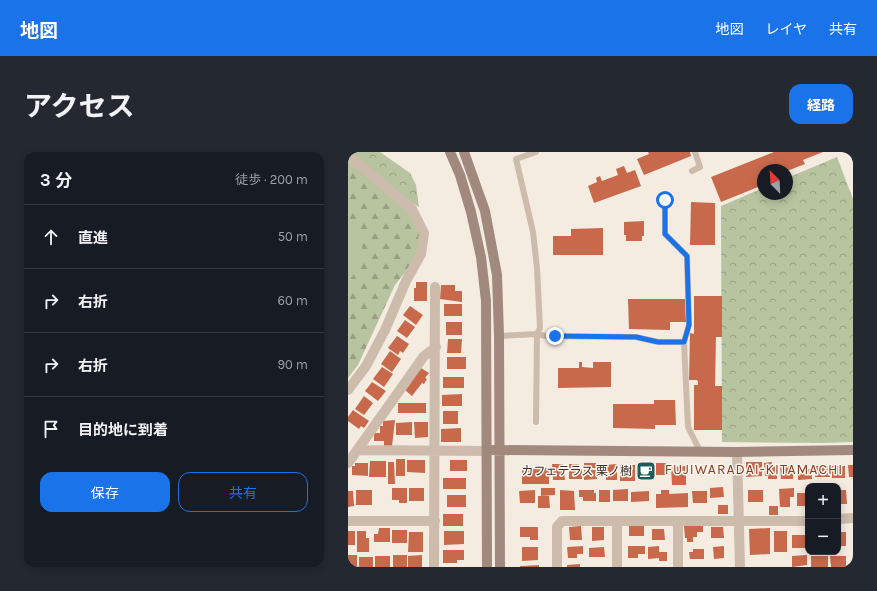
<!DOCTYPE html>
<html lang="ja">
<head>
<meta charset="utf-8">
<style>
  body { margin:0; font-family:Karla,"Noto Sans JP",sans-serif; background:#242831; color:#f1f3f6 }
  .controls { position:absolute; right:12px; bottom:12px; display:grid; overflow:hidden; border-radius:8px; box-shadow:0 2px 10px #0003 }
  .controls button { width:36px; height:36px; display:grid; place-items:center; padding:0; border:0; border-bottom:1px solid #363941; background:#171b24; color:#f1f3f6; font:20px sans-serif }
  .compass { position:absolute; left:409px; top:12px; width:36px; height:36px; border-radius:50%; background:#171b24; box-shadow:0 2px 10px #0003; rotate:336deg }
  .stop { position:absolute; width:12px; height:12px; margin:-9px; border:3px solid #1a73e8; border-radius:50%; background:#fff }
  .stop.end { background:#1a73e8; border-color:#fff; box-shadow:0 1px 4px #0008 }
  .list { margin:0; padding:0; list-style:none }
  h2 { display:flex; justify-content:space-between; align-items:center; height:52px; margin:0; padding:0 16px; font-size:17px }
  h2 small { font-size:13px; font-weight:400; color:#9ea1a6 }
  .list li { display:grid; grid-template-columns:26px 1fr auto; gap:12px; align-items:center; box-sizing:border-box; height:64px; padding:0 16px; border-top:1px solid #363941 }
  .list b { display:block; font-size:15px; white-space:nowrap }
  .list em { font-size:13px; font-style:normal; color:#9ea1a6 }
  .actions { display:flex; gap:8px; padding:12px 16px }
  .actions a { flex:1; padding:9px 0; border:1px solid #1a73e8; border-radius:12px; text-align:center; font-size:14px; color:#1a73e8 }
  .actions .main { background:#1a73e8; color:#fff }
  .icon { flex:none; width:22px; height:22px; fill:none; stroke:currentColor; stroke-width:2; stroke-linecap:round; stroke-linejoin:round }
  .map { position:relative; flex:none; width:505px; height:415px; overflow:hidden; border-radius:12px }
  header { display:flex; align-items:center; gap:24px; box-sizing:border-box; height:56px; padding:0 20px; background:#1a73e8; color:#fff }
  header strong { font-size:19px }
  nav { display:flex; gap:22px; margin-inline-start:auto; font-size:14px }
  .intro { display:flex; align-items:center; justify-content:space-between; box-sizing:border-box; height:96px; padding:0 24px }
  h1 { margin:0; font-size:28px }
  .button { padding:10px 18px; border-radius:12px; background:#1a73e8; color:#fff; font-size:14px; font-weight:700 }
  main { display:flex; gap:24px; padding:0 24px }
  aside { flex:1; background:#171b24; border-radius:12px; box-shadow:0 2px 10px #0003 }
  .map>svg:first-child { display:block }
</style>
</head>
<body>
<header>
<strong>地図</strong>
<nav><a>地図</a><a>レイヤ</a><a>共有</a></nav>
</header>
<div class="intro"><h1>アクセス</h1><a class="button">経路</a></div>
<main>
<aside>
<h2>3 分<small>徒歩 · 200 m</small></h2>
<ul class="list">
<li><svg class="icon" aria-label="ahead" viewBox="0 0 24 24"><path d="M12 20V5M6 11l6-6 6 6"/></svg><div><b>直進</b></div><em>50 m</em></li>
<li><svg class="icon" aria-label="right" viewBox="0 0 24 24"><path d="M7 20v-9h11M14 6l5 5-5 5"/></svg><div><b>右折</b></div><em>60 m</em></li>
<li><svg class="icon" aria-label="right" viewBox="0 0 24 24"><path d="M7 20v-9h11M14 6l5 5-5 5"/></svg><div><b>右折</b></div><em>90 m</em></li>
<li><svg class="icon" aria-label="arrive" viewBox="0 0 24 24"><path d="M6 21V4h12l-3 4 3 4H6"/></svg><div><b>目的地に到着</b></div></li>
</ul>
<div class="actions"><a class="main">保存</a><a>共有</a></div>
</aside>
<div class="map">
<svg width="505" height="415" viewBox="0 0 505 415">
  <defs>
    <pattern id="forest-firs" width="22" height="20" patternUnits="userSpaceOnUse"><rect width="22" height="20" fill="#b8c4a0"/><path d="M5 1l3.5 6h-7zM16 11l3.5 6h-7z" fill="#97a083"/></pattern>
    <pattern id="park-crowns" width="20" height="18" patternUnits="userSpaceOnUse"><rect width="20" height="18" fill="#b8c4a0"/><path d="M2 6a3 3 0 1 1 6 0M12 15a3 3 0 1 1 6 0" fill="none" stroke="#97a083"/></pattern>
  </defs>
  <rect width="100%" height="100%" fill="#f4ebe1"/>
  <path fill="#b8c4a0" d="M0 38 49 77 0 139Z"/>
  <path fill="url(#forest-firs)" d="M0 9 61 60 72 82 70 104 47 133 10 213 0 226V130L16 108 12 82 0 67Z"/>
  <path fill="url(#park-crowns)" d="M0 0H32L62 21 68 33 71 55 60 49Z
    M489 5 505 47V290L476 291 374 290 373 54 415 36V42H439V26Z"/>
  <path fill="#c8694b" d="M300 0H342L343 4 296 23 289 7 301 2Z
    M426 0H475L455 8 457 12 439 19 415 18V33L373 50 363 25Z
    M276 14 279 21 287 18 293 34 246 51 240 34 249 30 248 26 252 24 254 29 270 23 268 17Z
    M343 50 367 51V93H342Z
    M296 69V84H294V89H278V83H276V70Z
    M255 76V103H205V84H223V77Z
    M68 130H79V149H66V136H68Z
    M93 133H107V139H114V150L92 147Z
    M346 144H374V185H368L367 234H374V278H346V233H350V230L349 228H341L342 181 346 182Z
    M280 147H337L338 170H322V178L281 177Z
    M96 152H114V164H96Z
    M62 154 75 163 68 173 55 163Z
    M57 168 67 175 59 186 49 179Z
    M98 170H114V183H98Z
    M49 184 61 192 55 201 52 199 50 203 40 196Z
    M100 187H114L113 201H99Z
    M42 199 53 207 44 220 33 212Z
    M99 205H118V217H99Z
    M231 210H234V215L245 216V210H263V235L210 236V216H231Z
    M34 215 45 222 36 235 25 227Z
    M73 216 81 221 77 226 79 227 76 232 74 231 64 244 57 238Z
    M95 225H116V236H95Z
    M24 230 38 239 30 249 17 239Z
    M114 242V254H94V243Z
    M16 244 25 251 16 263 7 257Z
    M306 248H327L328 273H307V277L265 276V252H306Z
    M50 251H78V261H50Z
    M5 258 21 269 16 276 13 274 11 277 0 269V265Z
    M95 259H110V272H95Z
    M47 268 44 294H36V289H26V281H32V274H35V269Z
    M64 270V283H48V271Z
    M66 270H80V285L67 286Z
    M113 276V290H93V277Z
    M48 307H57V324H48Z
    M59 308H77V321L59 320Z
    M102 308H119V319H102Z
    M22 309H38V325H21Z
    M40 310H46L47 332H40Z
    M398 310H414V324L398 325Z
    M424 310V314H429V327H420V324H417L416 311Z
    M7 311H20V324L4 323V314H7Z
    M236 311H248V316H236Z
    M308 311H318V323H308Z
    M204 312H215L217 328H205Z
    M221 312H231V317H234V327H221Z
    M269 312V328H258L257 313Z
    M272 313H287V329H272Z
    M291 313H304V324H291Z
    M500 313H505V325H501Z
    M338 314V333H324L323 315Z
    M445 314V327H433L432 315Z
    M467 314H482V325H467Z
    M484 314H497V326H484Z
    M201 316V332H174V317Z
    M450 317H464V327L450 328Z
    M236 318H249V327L236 328Z
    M95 326H118V337H95Z
    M375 335 376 345 362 346V336Z
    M44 336H59V351H51V348H44Z
    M61 336H76V349H61Z
    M193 336H207V343L193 344Z
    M446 336V345H442V355H432L431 337Z
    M280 337V349H265V338Z
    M8 338H24V353H8Z
    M187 338V351H172L171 339Z
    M212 338 226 339 227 358H212Z
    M231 338H246V341H248V349H235V345H231Z
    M251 338H262V350H251Z
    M313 338H321V342L340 341V355L308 356V342H313Z
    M400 338H415V350H400Z
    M490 338H498L499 352H490Z
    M0 339H5L6 354 0 355Z
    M301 339V349L283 350V340Z
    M344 339H359V351H345Z
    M449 341H460V350H458V354H449Z
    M99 343H118V355H99Z
    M190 344H201L202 356H190Z
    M370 353H380V362H370Z
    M421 354H430V363H421Z
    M95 362H115V374H95Z
    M233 374 234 388H222L221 375Z
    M281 374H296V384H281Z
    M336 374H355V380H349V385H345V390H339V386H337Z
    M172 375H190V388H182V385H172Z
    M244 375H256V388L244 389Z
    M363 375H375L376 386H363Z
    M31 376H42V390H26V382H30Z
    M422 376V402L402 403 401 377Z
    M304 377H316L317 388H304Z
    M44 378H59V391H44Z
    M0 379H7V393H0Z
    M9 379H18V386H21V400H9Z
    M96 379H116V392L96 393Z
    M426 379H439V400H426Z
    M61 380H75V400H60Z
    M490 380H498V394H490Z
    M444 383H460V396H444Z
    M235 394V402H229V406H220L219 395Z
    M280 394H297V402H290V406H280Z
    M311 394V400H319V409H311V406L300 407V395Z
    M376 394V406L366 407 365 395Z
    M174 395H190V408L174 409Z
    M256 395 257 405H241V396Z
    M345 397H356V407H342L341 400H345Z
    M95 398H116V408H109V411H95Z
    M0 403H9V415H0Z
    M45 403H59V415H45Z
    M74 403V415H60V404Z
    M459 403V413L444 415V404Z
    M27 404H42V415H27Z
    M463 404H480V415H463Z
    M482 404H498V415H483Z
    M11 405H25V415H11Z
    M232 412V415H219V413Z
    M191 413V415H172V414Z"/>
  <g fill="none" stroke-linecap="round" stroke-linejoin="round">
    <path stroke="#cdbbac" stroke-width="6" d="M344 19 352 15 347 0
      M317 47V82L339 104 341 173 336 190
      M151 184 189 182 198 184 288 185 310 190H336L340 275 352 299
      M188 270 189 182 192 176 189 116 185 80 168 7 188 0"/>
    <path stroke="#cdbbac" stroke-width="10" d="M0 3 64 57 76 81 73 102 58 129 37 178 18 214 0 238
      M9 298 140 299
      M389 300 392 415
      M0 311 76 204 88 195
      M490 367 505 366
      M0 369H87
      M269 369V415
      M86 415 87 135
      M209 415V375L214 369H460
      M330 415V369"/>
    <path stroke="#a18a7d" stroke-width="10" d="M102 0 112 23 123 60 133 105 138 149 139 415
      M116 0 137 59 149 123 151 184 152 415
      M145 298 389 300 505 298"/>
  </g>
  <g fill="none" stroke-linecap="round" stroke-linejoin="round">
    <path stroke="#1a73e8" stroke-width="5" d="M207 184 288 185 310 190H336L341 173 339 104 317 82V48"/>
  </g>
  <defs>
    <g id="cafe-square" transform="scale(1)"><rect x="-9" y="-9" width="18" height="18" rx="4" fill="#1f5a5e" stroke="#fbf5ee"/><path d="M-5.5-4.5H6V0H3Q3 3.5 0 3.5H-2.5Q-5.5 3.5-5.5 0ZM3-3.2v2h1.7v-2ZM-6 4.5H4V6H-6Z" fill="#fff"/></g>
  </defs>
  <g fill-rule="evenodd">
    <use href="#cafe-square" x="298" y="319"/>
  </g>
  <g text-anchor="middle" stroke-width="3" stroke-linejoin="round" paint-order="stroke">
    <g font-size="12" fill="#3b302b" stroke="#fbf5ee" text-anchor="end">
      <text x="284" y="323">カフェテラス 栗ノ樹</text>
    </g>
    <g font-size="14" letter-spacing="1" fill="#8c3b22" stroke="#fbf5ee">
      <text x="406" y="322">FUJIWARADAI-KITAMACHI</text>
    </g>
  </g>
</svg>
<div class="controls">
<button>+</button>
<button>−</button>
</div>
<svg class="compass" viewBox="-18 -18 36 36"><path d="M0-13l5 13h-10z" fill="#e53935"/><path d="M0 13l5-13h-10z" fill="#9ea1a6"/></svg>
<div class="stop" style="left:317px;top:48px"></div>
<div class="stop end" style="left:207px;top:184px"></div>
</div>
</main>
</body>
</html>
